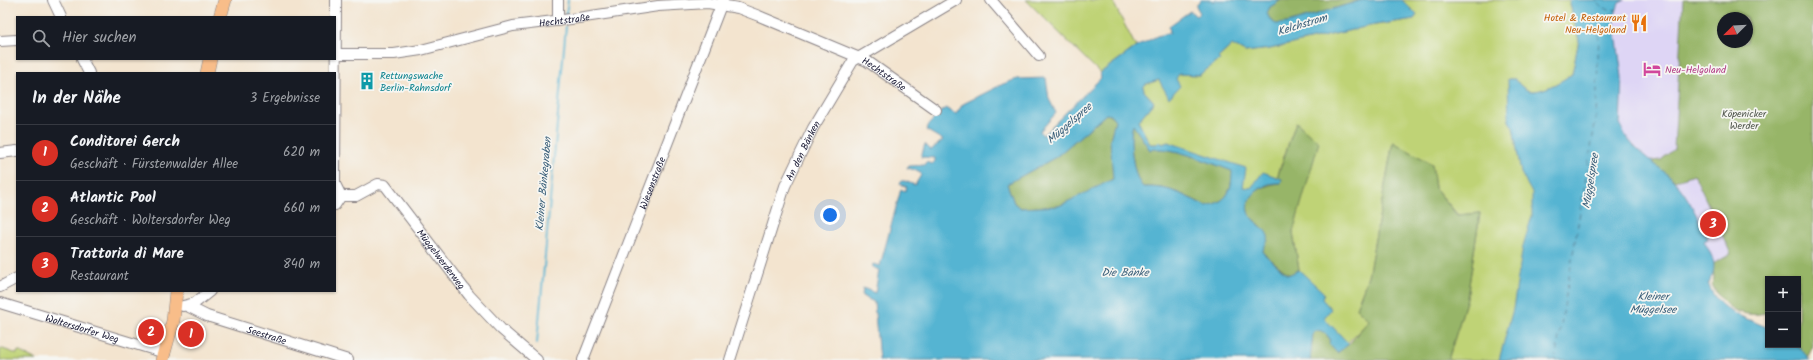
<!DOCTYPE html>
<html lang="de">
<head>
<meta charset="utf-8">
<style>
  body { margin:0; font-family:Kalam,sans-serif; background:#242831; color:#f1f3f6 }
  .controls { position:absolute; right:12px; bottom:12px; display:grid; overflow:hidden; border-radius:0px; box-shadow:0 1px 3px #0004 }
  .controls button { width:36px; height:36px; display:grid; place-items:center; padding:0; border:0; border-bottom:1px solid #363941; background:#171b24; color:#f1f3f6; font:20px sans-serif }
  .compass { position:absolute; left:1717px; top:12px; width:36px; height:36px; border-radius:50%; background:#171b24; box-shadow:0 1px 3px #0004; rotate:246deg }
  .you { position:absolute; left:830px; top:215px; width:14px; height:14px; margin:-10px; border:3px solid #fff; border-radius:50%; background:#1a73e8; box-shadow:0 0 0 6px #1a73e833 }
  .badge { display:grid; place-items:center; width:26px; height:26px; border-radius:50%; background:#d93025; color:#fff; font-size:13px; font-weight:700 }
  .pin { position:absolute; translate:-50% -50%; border:2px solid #fff; box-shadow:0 1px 4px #0006 }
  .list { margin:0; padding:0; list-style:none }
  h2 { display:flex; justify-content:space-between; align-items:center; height:52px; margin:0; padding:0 16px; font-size:17px }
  h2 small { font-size:13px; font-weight:400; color:#9ea1a6 }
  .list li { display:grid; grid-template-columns:26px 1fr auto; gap:12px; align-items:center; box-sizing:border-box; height:56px; padding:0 16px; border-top:1px solid #363941 }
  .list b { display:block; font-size:15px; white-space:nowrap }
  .list p { margin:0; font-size:13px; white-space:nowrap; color:#9ea1a6 }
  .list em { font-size:13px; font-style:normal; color:#9ea1a6 }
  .icon { flex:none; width:22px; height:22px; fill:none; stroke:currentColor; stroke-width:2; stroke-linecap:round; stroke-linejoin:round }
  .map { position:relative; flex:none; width:1813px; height:360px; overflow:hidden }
  .search { position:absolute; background:#171b24; box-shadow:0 1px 3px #0004; left:16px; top:16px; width:320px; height:44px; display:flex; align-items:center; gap:10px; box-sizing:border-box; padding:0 14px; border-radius:0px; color:#9ea1a6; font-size:15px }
  .panel { position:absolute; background:#171b24; box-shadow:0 1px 3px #0004; left:16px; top:72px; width:320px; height:220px; border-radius:0px }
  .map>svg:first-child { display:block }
</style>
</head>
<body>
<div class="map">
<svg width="1813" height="360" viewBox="0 0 1813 360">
  <rect width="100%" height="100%" fill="#f6f6f2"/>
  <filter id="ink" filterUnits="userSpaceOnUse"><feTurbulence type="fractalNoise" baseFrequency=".025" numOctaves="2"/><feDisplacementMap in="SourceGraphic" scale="8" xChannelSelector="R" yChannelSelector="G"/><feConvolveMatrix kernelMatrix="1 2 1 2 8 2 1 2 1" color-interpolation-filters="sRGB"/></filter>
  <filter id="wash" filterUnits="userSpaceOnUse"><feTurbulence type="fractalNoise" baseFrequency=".012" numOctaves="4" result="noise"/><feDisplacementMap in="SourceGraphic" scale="16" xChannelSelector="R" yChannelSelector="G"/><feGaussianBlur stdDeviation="0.9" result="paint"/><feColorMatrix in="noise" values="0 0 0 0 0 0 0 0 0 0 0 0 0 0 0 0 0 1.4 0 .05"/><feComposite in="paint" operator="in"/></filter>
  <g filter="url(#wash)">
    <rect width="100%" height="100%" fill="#f3e4cf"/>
    <path fill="#ded5f5" d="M1626 0H1683L1674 149 1661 160 1651 161 1645 157 1625 136 1620 124 1622 77 1614 18 1619 3Z
      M1694 173 1731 254 1713 264 1704 241 1708 239 1699 220 1675 181Z"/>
    <path fill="#bfd376" stroke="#707a58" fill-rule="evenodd" d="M1026 0H1112L1136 47 1100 73Z
      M1402 0H1569L1579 40 1572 74C1562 81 1539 95 1527 90 1522 88 1518 83 1515 79H1508L1549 170 1511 360H1448L1467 298 1480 213 1458 215 1435 188 1432 164 1393 142 1368 277 1356 308 1370 320 1348 342 1349 344 1330 339 1310 360 1179 147 1168 142 1162 144 1160 141 1157 144H1150L1138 121 1154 102 1144 91 1143 87 1146 84 1159 80 1164 88 1179 74 1199 75 1219 60 1218 58 1232 45 1245 52 1270 49 1369 26 1414 19 1417 15ZM1296 122 1318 142 1293 232 1299 270 1277 177Z
      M0 348 17 354 18 351 37 360H0Z"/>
    <path fill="#97b567" stroke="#5c6c51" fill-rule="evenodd" d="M1281 0H1362L1288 23 1276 24 1270 20 1267 13 1270 7Z
      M1683 0H1813V346L1807 358 1800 348 1795 345H1798V279H1768V316L1765 313C1741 319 1721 306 1712 284L1714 278 1713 264 1731 254 1694 174 1675 181 1651 161 1661 160 1674 149ZM1723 18H1747V42H1723Z
      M1106 114 1111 115 1115 120 1110 140 1114 179 1059 206 1020 208 1014 203 1007 184 1056 157Z
      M1296 122 1319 142 1293 232 1299 270 1290 275 1263 253V248L1268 240C1266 235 1265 229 1261 226 1257 221 1250 219 1248 212 1241 193 1268 184 1281 183L1277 178Z
      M1133 124 1150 150C1168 144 1213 164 1233 171 1231 192 1228 202 1206 206 1184 195 1168 186 1143 187 1133 178 1128 137 1133 124Z
      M1393 142 1432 164 1435 188 1457 215 1480 213 1467 298 1448 360H1310L1313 333C1324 322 1333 345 1337 353L1349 344 1369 320 1356 308 1368 277Z"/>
    <path fill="#54b4d2" stroke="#3b6b86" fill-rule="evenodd" d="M1201 0H1212L1213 2 1215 0H1281L1270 7 1267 13 1270 20 1276 24 1288 23 1362 0H1402L1417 15 1414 19 1369 26 1270 49 1245 52 1232 45 1218 58 1220 60 1199 75 1179 74 1176 79 1180 86 1169 98 1159 80 1146 84 1143 87 1144 91 1154 102 1138 121 1150 144H1157L1160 141 1162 144 1168 142 1246 168 1243 187 1251 188 1263 172 1282 179 1281 183C1275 183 1268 183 1263 187 1252 193 1242 206 1251 217 1256 224 1265 227 1268 236 1270 242 1262 246 1263 253L1288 275 1299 270 1324 293 1322 299 1331 309 1324 318 1349 344 1337 353 1329 344 1330 339C1326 333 1319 327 1313 333L1310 360H879L874 302 862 296 863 288 875 293 879 270 872 267 873 264 880 266 901 189 905 191 907 187 900 184 901 181H905L915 185 921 175 919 171 907 168 908 166 924 165 926 162 932 164 935 161V158L921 157 925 144 931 150 943 140 926 130 930 123 945 108 956 114 963 104 1003 84 1017 79 1046 78 1049 99 1056 113 1040 131 1043 135 1101 78 1100 73 1136 47 1157 36 1170 33 1169 26 1190 11 1196 16 1200 13 1196 6ZM1106 114 1111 115 1115 120 1110 140 1113 179 1059 206 1020 208 1014 203 1007 184 1056 157ZM1133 125 1150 150C1168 144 1213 164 1232 171 1232 192 1227 202 1206 206 1182 195 1171 186 1143 187 1133 178 1128 137 1133 125Z
      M1569 0H1625L1619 3 1614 18 1622 77 1620 124C1629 150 1656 162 1674 181 1690 197 1698 220 1708 239L1704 241C1713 258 1719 266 1708 283 1719 314 1742 315 1768 328V345H1795L1800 348 1810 360H1499L1513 309 1523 246 1532 216V193L1521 173 1513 127 1509 121 1508 79H1515C1518 83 1522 88 1527 90 1539 95 1562 81 1572 74L1579 40Z"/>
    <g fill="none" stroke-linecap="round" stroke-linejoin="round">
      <path stroke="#54b4d2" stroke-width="2" d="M566 15 568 0
        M537 343 566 26"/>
      <path stroke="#365c77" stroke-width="1" stroke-dasharray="5 4" stroke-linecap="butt" d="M1555 360 1596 118 1599 30 1604 19 1617 10 1603 8 1595 0"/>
    </g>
  </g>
  <g filter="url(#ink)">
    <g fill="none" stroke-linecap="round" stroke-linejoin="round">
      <g stroke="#8a8385" stroke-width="12">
        <g id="minor">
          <path d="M53 0 61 17"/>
          <path d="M336 0 335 184 341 196"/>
          <path d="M991 0 1039 56"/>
          <path d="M558 21V0"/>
          <path d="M0 41 17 40"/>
          <path id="s1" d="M336 54H394L421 50 513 26 571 19 658 6 708 3 738 8 759 16 867 61 936 110"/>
          <path d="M82 59 89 73"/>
          <path d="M0 153 17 151"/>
          <path id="s2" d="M341 196H356L378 184 385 185 469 295 501 329 537 360"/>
          <path d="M335 205 341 196"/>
          <path d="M0 287 17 278"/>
          <path id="s3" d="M0 303 165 353"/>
          <path d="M183 306 195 303 210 291"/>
          <path id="s4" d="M187 306 207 316 348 360"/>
          <path id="s5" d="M583 360 723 0"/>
          <path id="s6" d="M730 360 785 186 813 128 853 61 956 0"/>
        </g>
      </g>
      <g stroke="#8a8385" stroke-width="14">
        <path id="major" d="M220 17 225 0
          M207 73 210 59
          M162 360 173 321 176 291"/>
      </g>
      <use href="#minor" stroke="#fff" stroke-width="10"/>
      <use href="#major" stroke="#f8bd89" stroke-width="13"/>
    </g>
  </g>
  <defs>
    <g id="restaurant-bare" transform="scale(1.38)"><path d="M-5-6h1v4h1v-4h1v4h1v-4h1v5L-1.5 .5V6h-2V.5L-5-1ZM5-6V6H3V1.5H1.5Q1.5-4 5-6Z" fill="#e8710a" stroke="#f6f6f2" stroke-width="2.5" paint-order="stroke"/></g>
    <g id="hotel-bare" transform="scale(1.38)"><path d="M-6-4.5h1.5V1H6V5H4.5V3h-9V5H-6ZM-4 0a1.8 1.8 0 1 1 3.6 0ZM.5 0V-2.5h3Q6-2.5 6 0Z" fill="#d1479c" stroke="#f6f6f2" stroke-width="2.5" paint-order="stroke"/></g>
    <g id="building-bare" transform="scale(1.38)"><path d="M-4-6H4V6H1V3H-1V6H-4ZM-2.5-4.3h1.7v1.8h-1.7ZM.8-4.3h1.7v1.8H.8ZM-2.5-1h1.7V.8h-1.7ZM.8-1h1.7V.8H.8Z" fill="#0f9aa8" stroke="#f6f6f2" stroke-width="2.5" paint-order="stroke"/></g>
  </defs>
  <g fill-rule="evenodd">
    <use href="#restaurant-bare" x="1639" y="23"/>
    <use href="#hotel-bare" x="1652" y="69"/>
    <use href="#building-bare" x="367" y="81"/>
  </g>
  <g text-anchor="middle" stroke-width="3.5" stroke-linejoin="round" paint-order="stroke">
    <g font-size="10" fill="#c56008" stroke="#f6f6f2" text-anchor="end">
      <text x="1626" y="21">Hotel &amp; Restaurant<tspan x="1626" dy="12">Neu-Helgoland</tspan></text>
    </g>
    <g font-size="10" fill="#22223b" stroke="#f6f6f2">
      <text dy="4" stroke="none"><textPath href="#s1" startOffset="232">Hechtstraße</textPath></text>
      <text dy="4" stroke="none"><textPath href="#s1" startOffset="568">Hechtstraße</textPath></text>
      <text dy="4" stroke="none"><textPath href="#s6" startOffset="222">An den Bänken</textPath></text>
      <text dy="4" stroke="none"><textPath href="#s5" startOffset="190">Wiesenstraße</textPath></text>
      <text dy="4" stroke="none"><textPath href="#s2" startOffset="140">Müggelwerderweg</textPath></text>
      <text dy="4" stroke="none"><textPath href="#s3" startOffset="86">Woltersdorfer Weg</textPath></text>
      <text dy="4" stroke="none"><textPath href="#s4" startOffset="85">Seestraße</textPath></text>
    </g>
    <g font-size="10" fill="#b23c85" stroke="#f6f6f2" text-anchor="start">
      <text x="1665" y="73">Neu-Helgoland</text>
    </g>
    <g font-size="10" fill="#0d838f" stroke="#f6f6f2" text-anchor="start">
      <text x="380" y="79">Rettungswache<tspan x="380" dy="12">Berlin-Rahnsdorf</tspan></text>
    </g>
    <g font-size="10" fill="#51574d" stroke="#f6f6f2">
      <text x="1744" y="117">Köpenicker<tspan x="1744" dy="12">Werder</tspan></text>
    </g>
    <g font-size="11" font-style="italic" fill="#365c77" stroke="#f6f6f2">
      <text transform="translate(1302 24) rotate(-17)" y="4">Kelchstrom</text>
      <text transform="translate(1069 123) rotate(-41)" y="4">Müggelspree</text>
      <text transform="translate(1590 181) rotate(-81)" y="4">Müggelspree</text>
      <text transform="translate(543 184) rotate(-85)" y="4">Kleiner Bänkegraben</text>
      <text x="1125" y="276">Die Bänke</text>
      <text x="1653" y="300">Kleiner<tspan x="1653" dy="13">Müggelsee</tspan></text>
    </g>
  </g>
</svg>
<div class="controls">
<button>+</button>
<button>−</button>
</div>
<svg class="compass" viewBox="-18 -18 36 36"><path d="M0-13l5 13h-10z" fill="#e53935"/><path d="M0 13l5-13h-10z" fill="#9ea1a6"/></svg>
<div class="you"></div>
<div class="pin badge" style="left:191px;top:334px">1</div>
<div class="pin badge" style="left:151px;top:332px">2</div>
<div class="pin badge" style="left:1713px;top:224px">3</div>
<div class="search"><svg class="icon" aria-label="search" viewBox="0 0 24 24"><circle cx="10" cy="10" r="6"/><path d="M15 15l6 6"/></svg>Hier suchen</div>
<section class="panel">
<h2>In der Nähe<small>3 Ergebnisse</small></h2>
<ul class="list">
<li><span class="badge">1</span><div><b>Conditorei Gerch</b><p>Geschäft · Fürstenwalder Allee</p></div><em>620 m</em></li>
<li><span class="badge">2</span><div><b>Atlantic Pool</b><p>Geschäft · Woltersdorfer Weg</p></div><em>660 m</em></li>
<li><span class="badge">3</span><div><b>Trattoria di Mare</b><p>Restaurant</p></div><em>840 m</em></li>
</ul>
</section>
</div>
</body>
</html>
